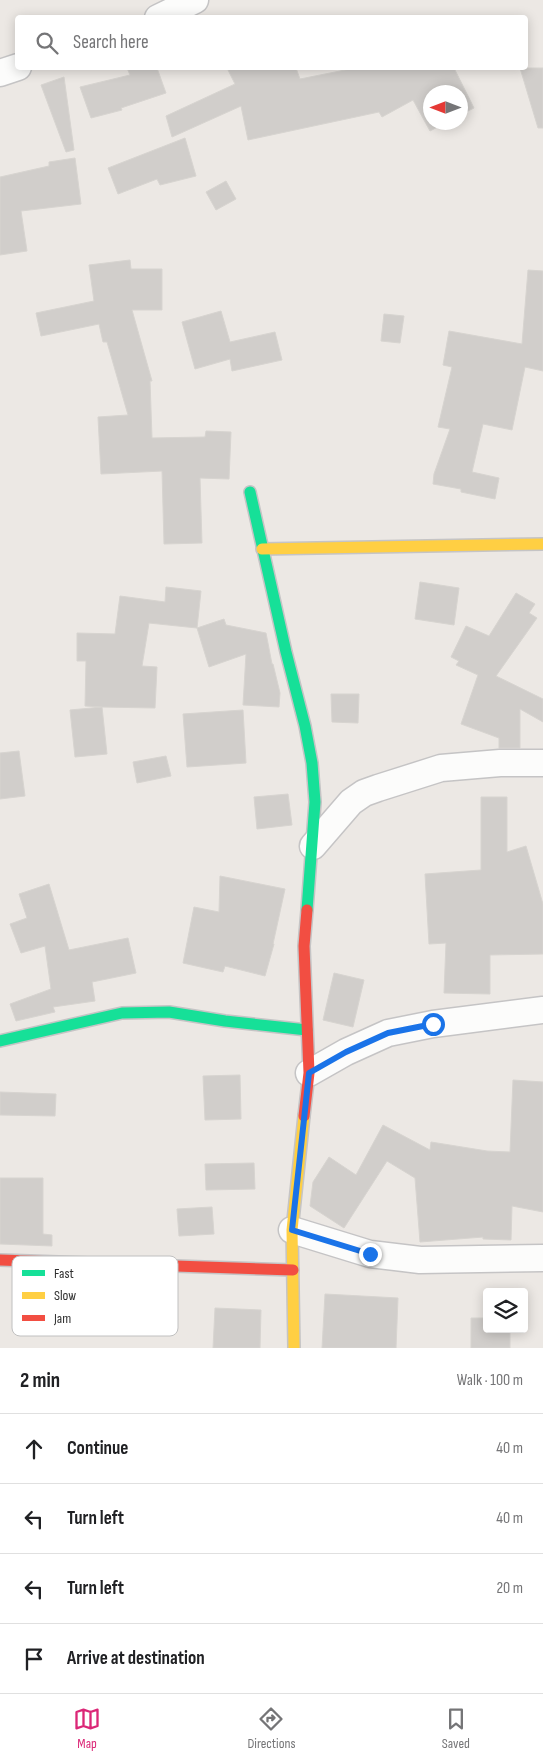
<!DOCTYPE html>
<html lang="en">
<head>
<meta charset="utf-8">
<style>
  body { margin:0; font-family:"Sofia Sans Condensed",sans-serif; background:#f6f6f6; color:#202124 }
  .controls { position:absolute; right:15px; bottom:15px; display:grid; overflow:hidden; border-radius:5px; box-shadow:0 2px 12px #0003 }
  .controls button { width:45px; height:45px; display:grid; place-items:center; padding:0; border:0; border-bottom:1px solid #e0e0e0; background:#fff; color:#202124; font:25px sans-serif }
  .compass { position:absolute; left:423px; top:85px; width:45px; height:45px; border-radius:50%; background:#fff; box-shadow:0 2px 12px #0003; rotate:270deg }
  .stop { position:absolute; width:15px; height:15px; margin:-11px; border:4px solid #1a73e8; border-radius:50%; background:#fff }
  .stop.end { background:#1a73e8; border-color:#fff; box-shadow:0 1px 5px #0008 }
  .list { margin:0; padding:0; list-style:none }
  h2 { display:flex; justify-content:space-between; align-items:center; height:65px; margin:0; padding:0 20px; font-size:21px }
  h2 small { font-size:16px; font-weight:400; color:#757577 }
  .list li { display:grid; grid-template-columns:32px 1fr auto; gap:15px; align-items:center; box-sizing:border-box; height:70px; padding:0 20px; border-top:1px solid #e0e0e0 }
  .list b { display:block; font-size:19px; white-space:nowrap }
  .list em { font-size:16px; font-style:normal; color:#757577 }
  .icon { flex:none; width:28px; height:28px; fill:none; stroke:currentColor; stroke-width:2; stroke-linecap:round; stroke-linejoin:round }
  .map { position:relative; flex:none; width:543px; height:1348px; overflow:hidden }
  .search { position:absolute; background:#fff; box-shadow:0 2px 12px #0003; left:15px; right:15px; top:15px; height:55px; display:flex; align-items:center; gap:12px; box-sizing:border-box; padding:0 18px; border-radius:5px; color:#757577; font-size:19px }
  .sheet { height:345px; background:#fff }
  nav { display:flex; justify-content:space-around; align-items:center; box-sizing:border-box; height:70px; border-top:1px solid #e0e0e0; background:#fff; font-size:14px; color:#757577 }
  nav a { display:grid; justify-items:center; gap:2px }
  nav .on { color:#db2777 }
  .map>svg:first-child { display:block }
</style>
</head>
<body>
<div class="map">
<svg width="543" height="1348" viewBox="0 0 543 1348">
  <rect width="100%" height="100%" fill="#ece8e4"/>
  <path fill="#d1cecb" stroke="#d7d4d0" d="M127 68H157L166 93 121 108 122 110 91 118 80 87 130 75Z
    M227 68H296L300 79 355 68H454L474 108 460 115V92H430V122H447L430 131 413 100 382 117 379 112 248 140 241 106 172 137 166 116 235 84Z
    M520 68H543V128H538Z
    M64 77 74 150 66 152 41 85Z
    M185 138 196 176 160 185 157 179 118 194 108 168Z
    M75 158 81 204 21 211 27 251 0 255V177L49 166V162Z
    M226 181 236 199 216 210 206 192Z
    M130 260 131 269H162V310H132L152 381H150L152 438 205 437 206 431 231 432 229 479 200 478 202 543 164 544 162 471 101 474 98 417 128 415 107 342H103L99 324 41 336 36 313 94 301 89 265Z
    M528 270 543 271V371L525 367 512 430 483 424 472 472 499 478 495 499 461 492V489L433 484 434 474 450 429 438 427 452 367 443 365 449 331 522 344Z
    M221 311 230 342 275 332 282 360 232 371 230 359 195 369 182 322Z
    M384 314 404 316 400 343 381 341Z
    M420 582 459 588 454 625 415 619Z
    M166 587 201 591 197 628 149 623 142 666 157 667 155 708 102 707 107 754 75 757 70 710 102 707 85 706 86 661H77V633L115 634 120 596 165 602Z
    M516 593 535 604 529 613 537 618 496 676 543 699V722L520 709V748H499V738L461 724 478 675 456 665 459 661 451 657 466 626 489 636Z
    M224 619 226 625 266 633 272 664H273L280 693 279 707 243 705 246 654 209 667 197 628Z
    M331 694H359L358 723 332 722Z
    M243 710 246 763 187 767 183 714Z
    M19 751 25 796 0 799V753Z
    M166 756 171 776 137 783 133 762Z
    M288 794 292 825 257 829 254 797Z
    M481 797H507V852L526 846 543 904V954L490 955V994L444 993 446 943 429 944 425 874 481 870Z
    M220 876 285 889 273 944H274L265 976 225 966 223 972 183 963 194 907 219 912Z
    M49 884 69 950 128 938 136 973 92 982 95 1001 53 1007 55 1012 16 1021 10 1004 51 989 45 946 21 953 10 924 27 918 19 894Z
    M334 973 364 980 353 1027 323 1020Z
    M240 1075 241 1119 205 1120 203 1076Z
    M513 1080 543 1082V1212L512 1206 511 1240 483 1239V1237L420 1242 415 1178 387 1161 344 1228 310 1206 313 1182 329 1157 356 1175 383 1125 430 1150 431 1142 487 1151 510 1152Z
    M0 1092 56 1094 55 1116 0 1115Z
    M254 1163 255 1189 206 1190 205 1164Z
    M0 1178H43V1234L52 1235V1246L0 1244Z
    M212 1207 214 1234 179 1236 177 1209Z
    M325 1294 398 1298 396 1348H322Z
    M215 1308 261 1310 260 1348H213Z
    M471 1318H487V1329H510V1348H471Z"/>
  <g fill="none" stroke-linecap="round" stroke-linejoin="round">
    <g stroke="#c5c4c5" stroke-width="29">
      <path id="street" d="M158 18 195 0
        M0 73 18 67
        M313 846 351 802 364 793 378 788 441 768 500 763H543
        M309 1073 346 1052 388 1033 433 1024 543 1010
        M292 1230 370 1254 420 1260 543 1258"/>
    </g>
    <g stroke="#c5c4c5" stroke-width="14">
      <path id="fast" d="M250 492 286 652 305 726 312 763 315 802 307 910
        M0 1041 122 1013 169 1012 225 1021 307 1030"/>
    </g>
    <g stroke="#c5c4c5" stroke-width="14">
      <path id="slow" d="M262 549 543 544
        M294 1348 292 1230 304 1116"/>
    </g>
    <g stroke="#c5c4c5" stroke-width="14">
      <path id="jam" d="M304 1116 309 1073 304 946 307 910
        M0 1260 293 1270"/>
    </g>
    <use href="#street" stroke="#fcfcfb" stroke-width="26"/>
    <use href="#fast" stroke="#16e098" stroke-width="11"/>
    <use href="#slow" stroke="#ffcf43" stroke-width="11"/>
    <use href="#jam" stroke="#f24e42" stroke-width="11"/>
  </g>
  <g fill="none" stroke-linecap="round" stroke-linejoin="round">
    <path stroke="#1a73e8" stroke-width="6" d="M370 1254 292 1230 309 1073 346 1052 388 1033 433 1024"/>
  </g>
  <rect x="12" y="1256" width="166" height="80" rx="8" fill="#fff" stroke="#c0c0c0" stroke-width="1"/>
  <rect x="22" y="1270" width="23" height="6" fill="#16e098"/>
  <rect x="22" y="1292" width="23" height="7" fill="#ffcf43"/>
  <rect x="22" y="1315" width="23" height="6" fill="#f24e42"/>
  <g font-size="14" fill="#2e2e2e">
    <text x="54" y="1278">Fast</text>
    <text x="54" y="1300">Slow</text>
    <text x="54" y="1323">Jam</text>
  </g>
</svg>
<div class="controls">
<button><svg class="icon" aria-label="layers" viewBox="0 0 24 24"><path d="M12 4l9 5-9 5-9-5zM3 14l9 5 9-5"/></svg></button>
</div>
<svg class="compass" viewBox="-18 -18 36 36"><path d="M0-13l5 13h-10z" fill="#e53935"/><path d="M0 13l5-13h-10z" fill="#757577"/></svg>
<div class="stop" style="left:433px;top:1024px"></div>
<div class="stop end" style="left:370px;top:1254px"></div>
<div class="search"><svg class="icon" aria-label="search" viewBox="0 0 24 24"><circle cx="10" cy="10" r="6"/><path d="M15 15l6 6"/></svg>Search here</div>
</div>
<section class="sheet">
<h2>2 min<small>Walk · 100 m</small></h2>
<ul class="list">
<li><svg class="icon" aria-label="ahead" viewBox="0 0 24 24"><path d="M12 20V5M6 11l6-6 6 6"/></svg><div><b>Continue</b></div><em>40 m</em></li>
<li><svg class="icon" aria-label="left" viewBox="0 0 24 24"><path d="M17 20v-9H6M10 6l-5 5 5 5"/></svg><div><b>Turn left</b></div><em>40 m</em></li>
<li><svg class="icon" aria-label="left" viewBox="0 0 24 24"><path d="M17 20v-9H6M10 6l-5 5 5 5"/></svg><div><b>Turn left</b></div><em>20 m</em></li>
<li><svg class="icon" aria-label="arrive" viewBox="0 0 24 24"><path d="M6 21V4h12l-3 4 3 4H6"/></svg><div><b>Arrive at destination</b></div></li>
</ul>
</section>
<nav>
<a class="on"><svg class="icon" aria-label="map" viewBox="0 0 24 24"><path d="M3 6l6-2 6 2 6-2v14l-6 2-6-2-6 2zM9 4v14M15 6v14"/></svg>Map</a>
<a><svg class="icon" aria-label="directions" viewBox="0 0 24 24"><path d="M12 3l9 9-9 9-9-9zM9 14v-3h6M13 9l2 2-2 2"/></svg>Directions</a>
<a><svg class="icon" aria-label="saved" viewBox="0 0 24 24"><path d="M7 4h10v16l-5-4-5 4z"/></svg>Saved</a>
</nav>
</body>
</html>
